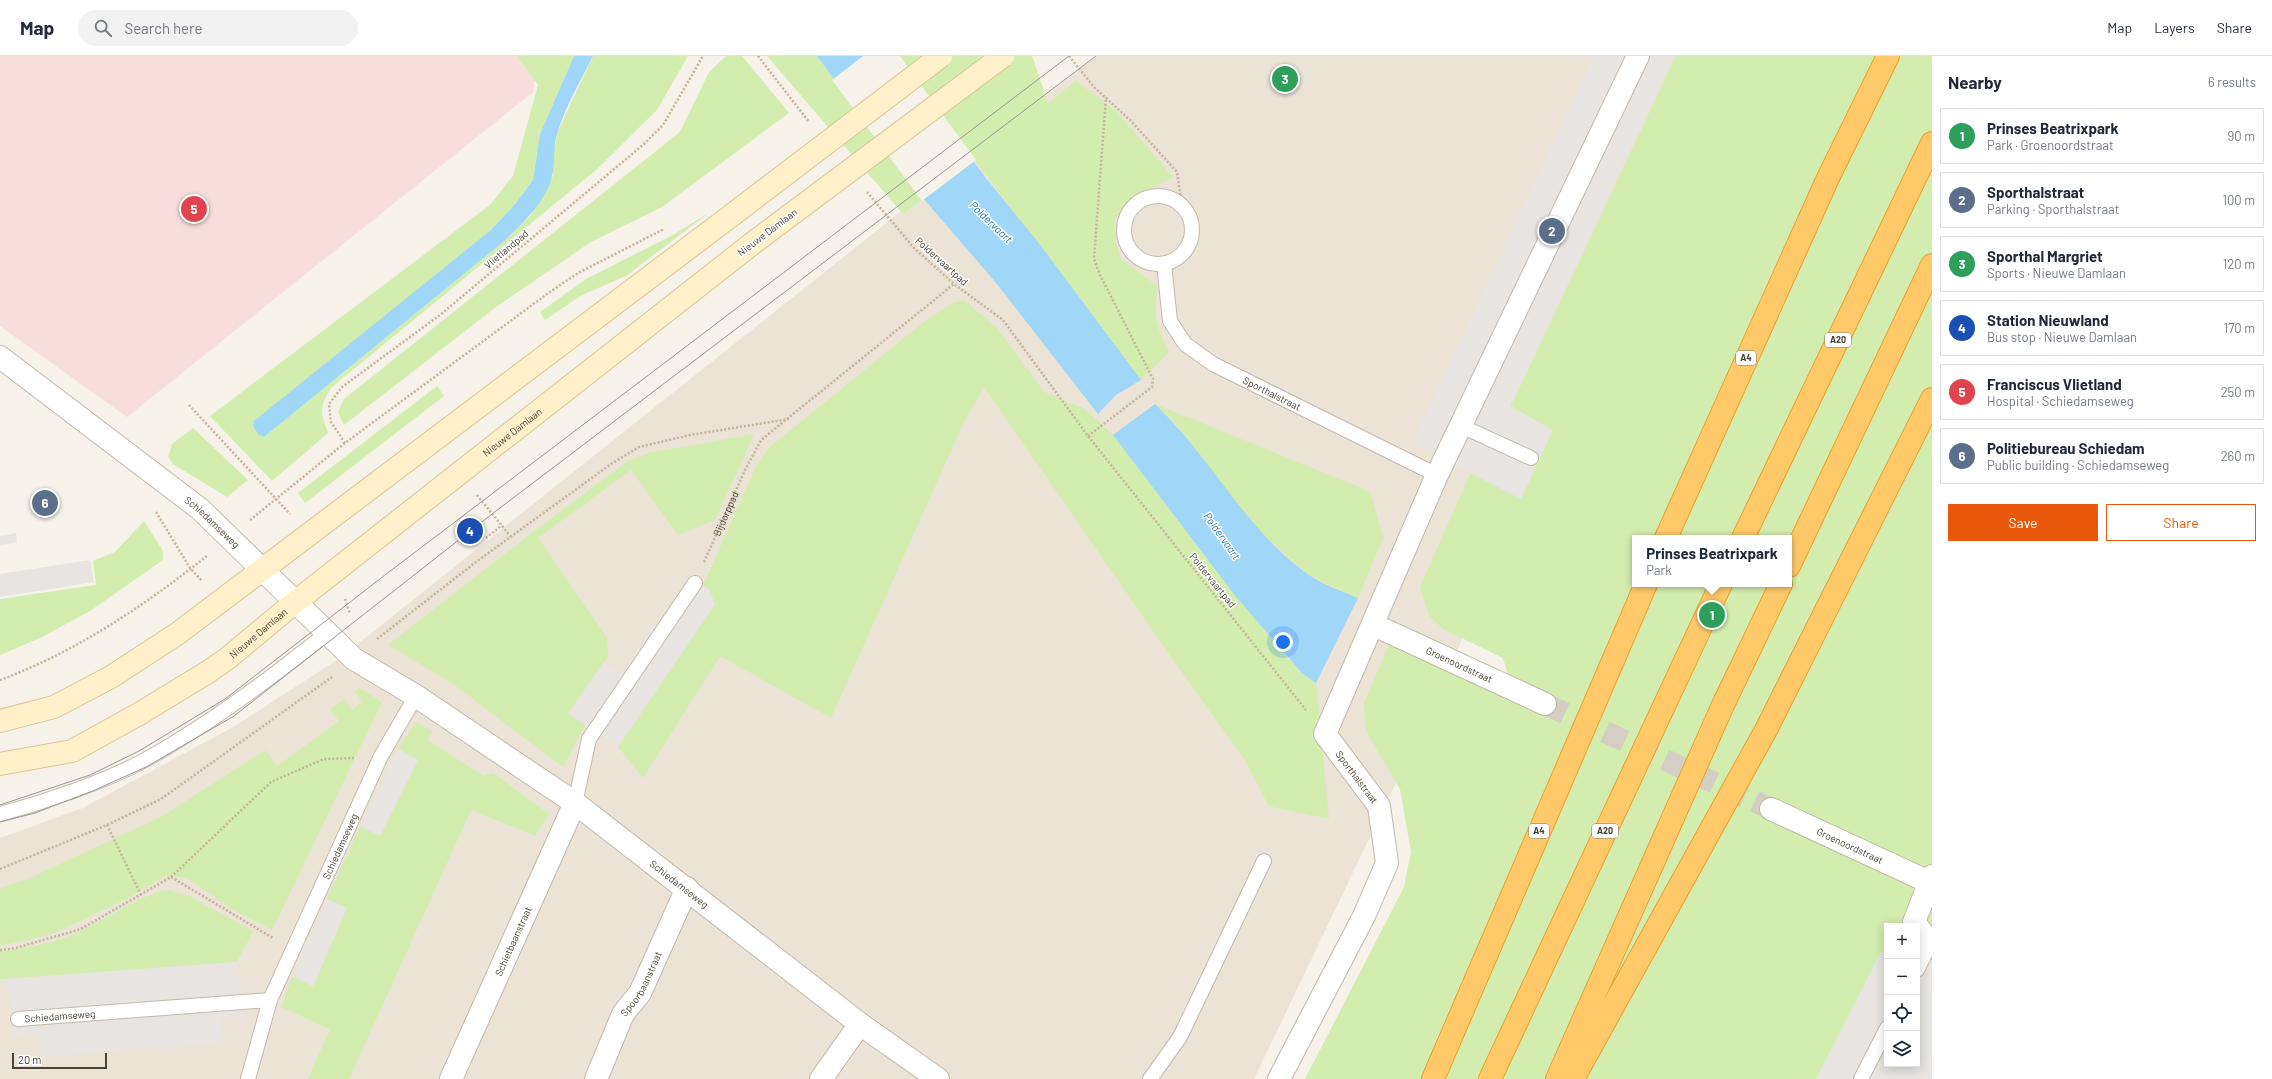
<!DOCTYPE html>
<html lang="en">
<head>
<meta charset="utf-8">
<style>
  body { margin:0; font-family:Barlow,sans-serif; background:#f2f2f3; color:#1f2937 }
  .controls { position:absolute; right:12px; bottom:12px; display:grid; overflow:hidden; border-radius:0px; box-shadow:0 2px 10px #0003 }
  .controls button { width:36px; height:36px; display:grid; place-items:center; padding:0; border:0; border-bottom:1px solid #e0e1e3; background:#fff; color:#1f2937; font:20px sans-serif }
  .scale { position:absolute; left:12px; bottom:10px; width:95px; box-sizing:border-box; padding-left:4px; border:2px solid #4a4236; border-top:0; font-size:11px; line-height:14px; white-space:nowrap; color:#4a4236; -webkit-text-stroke:3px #fff; paint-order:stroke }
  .you { position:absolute; left:1283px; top:586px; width:14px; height:14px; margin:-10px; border:3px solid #fff; border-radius:50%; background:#1a73e8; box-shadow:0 0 0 6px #1a73e833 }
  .badge { display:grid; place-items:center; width:26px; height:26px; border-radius:50%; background:#ea580c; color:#fff; font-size:13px; font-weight:700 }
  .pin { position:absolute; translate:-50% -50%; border:2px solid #fff; box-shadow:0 1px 4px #0006 }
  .popup { position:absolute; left:1632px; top:479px; width:160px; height:52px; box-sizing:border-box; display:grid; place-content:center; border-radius:0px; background:#fff; filter:drop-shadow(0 1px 3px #0005); font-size:13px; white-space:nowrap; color:#747a83 }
  .popup b { font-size:15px; color:#1f2937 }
  .popup::after { content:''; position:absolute; left:50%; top:100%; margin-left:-8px; border:8px solid transparent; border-top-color:#fff }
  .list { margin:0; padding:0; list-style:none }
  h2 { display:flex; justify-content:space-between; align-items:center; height:52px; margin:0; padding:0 16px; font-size:17px }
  h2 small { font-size:13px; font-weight:400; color:#747a83 }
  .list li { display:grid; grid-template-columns:26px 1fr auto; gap:12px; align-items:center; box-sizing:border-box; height:56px; margin:0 8px 8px; padding:0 8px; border:1px solid #e0e1e3; border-radius:0px }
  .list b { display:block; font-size:15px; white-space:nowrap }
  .list p { margin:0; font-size:13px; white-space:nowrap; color:#747a83 }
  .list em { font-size:13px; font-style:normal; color:#747a83 }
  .actions { display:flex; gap:8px; padding:12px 16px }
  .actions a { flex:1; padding:9px 0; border:1px solid #ea580c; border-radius:0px; text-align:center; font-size:14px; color:#ea580c }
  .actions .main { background:#ea580c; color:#fff }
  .icon { flex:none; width:22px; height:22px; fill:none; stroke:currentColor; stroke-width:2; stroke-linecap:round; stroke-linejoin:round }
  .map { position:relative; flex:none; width:1932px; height:1023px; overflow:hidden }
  header { display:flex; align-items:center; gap:24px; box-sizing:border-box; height:56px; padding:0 20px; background:#fff; border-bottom:1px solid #e0e1e3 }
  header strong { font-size:19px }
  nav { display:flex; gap:22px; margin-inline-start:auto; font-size:14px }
  .search { width:280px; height:36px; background:#f2f2f3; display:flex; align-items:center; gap:10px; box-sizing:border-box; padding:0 14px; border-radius:22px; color:#747a83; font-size:15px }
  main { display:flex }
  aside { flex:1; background:#fff }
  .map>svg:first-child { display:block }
</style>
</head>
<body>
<header>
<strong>Map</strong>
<div class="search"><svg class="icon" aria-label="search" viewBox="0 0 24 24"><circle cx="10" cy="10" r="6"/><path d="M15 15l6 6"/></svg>Search here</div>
<nav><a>Map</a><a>Layers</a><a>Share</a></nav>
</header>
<main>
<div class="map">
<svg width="1932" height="1023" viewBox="0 0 1932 1023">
  <rect width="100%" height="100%" fill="#f6f1e9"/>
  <path fill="#eae3d6" d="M1096 0H1759L1608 257 1424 668 1254 1023H0V782L83 752 235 670 340 602Z"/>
  <path fill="#f7dedb" d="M0 0H538L533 36 127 361 0 270Z"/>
  <path fill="#d2edae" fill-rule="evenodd" d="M517 0H574L540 78 533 124 516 147 491 174 264 381 503 186 530 160 553 120V97L558 75 593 0H688L657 54 596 114 332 331C319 351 320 355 328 377L272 425 210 360 490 149 513 120 538 29Z
    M726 0H742L789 57 662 151 591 186 496 251 344 369 338 356 344 343 680 76 709 16Z
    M767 0H817L923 143 903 158Z
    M897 0H1032L1048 47 1076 25 1116 55 1173 121 1139 139 1115 163 1116 187 1121 203 1157 230C1154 260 1155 269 1169 296L1141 324C1060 216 977 109 897 0Z
    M1676 0H1932V1023H1305L1404 831 1411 796 1400 733 1366 675 1364 647 1389 589 1453 617 1516 647 1503 602 1443 573 1429 560 1420 531 1471 416 1496 339 1513 346ZM1635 482H1789V528H1635ZM1887 870H1917V1008H1887Z
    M710 156 626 220 582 239 545 264 540 256 586 223 673 179Z
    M964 244 997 272 1044 336 1085 353 1113 379 1279 592 1302 617 1316 627 1329 763 1269 750 1245 704 1178 611 984 331 963 368 831 662 720 600 643 722 618 691 715 548 709 533 703 530 757 408 770 391 920 269 952 247Z
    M437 330 444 340 305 447 298 437Z
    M1155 348 1362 432 1371 438 1383 482 1358 542 1310 520 1258 474 1174 366Z
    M193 372 248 424 227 441 173 408 168 401 172 388Z
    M754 378 715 464 678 479 631 414 538 482 607 582 608 600 568 657 585 669 563 711 452 627 388 589 533 476 628 405 649 397Z
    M144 465 163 495V504L90 555 40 582 0 599V543L96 529 93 505 115 496Z
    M359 632 382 646 272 874 237 856 187 822 166 819 129 842 52 878 0 890V832L28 823 163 760 265 694 277 710 339 665 330 653 344 643 352 654 362 646 355 635Z
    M416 666 432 675 427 684 484 720 493 717 549 758 535 780 471 754 349 1023H308L330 973 281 951 292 921 313 930 347 852 327 843 360 770 380 780 418 704 398 693Z
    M167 834 189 840 253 875 237 906 0 923V895C22 892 46 889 67 881 102 868 130 842 167 834Z"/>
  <path fill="#e7e4e1" d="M1594 0H1673L1510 350 1553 374 1521 443 1412 387Z
    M16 477 17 487 0 489V480Z
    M90 504 94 526 0 541V518Z
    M687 523 709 533 715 548 618 691 568 657 604 607 621 618Z
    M398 693 418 704 380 780 360 770Z
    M327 843 347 852 313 930 292 921Z
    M1932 876V1023H1816L1880 897 1887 894V1008H1917V882Z
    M237 906 241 960 221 962 223 987 40 1001 38 978 13 980 8 923Z"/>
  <path fill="#a0d6f7" d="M574 0H593C581 24 566 49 558 75 552 91 556 106 552 120 547 145 521 169 503 186L264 381 259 379 253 370 254 365 491 174 516 147 533 124 540 78Z
    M817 0H897L985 121 1038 186 1141 324 1116 339 1098 358 997 228 911 128Z
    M1155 348C1211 401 1245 474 1309 519 1323 529 1342 535 1358 542L1316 627 1302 617 1237 542 1113 379Z"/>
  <path fill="#f6f1e9" d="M863 0H900L976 104 922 145 832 24Z"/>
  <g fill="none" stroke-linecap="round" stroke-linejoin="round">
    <path stroke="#d4cec5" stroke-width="22" stroke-dasharray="22 11" stroke-linecap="butt" d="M1545 648 1771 753"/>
    <g stroke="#c2b9aa" stroke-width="16">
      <g id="service">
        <circle cx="1158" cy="174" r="34"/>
        <path id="s2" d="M1164 208 1170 265 1185 288 1213 308 1437 419"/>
        <path d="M1461 370 1531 402"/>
        <path d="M575 747 589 683 695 527"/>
        <path d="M0 758C45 746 104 726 145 704 210 668 270 623 327 577"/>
        <path d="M1917 914 1930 888"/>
        <path id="s3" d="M18 963 270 944"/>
        <path id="s4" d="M248 1023 270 944 381 700 416 640"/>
        <path d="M1150 1023 1180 981 1264 805"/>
        <path d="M1861 1023 1887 972"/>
      </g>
    </g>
    <g stroke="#c2b9aa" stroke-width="24">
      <g id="minor">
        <path id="s5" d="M0 301 200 453 354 603 416 640 575 747 860 968 938 1023"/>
        <path id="s6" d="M1374 569 1545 648"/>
        <path id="s7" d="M1771 753 1929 826"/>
        <path d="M1917 870 1914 866 1932 820"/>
        <path d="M1917 870 1932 889"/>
        <path id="s8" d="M451 1023 575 747"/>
        <path id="s9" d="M596 1023 623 958 640 937 687 832"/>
        <path d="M821 1023 860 968"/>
        <path d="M1279 1023 1364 860 1387 807 1379 750 1325 678 1437 419 1638 0"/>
      </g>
    </g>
    <g stroke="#dac694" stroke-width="24">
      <g id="secondary">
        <path d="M0 665 54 651 111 621 177 578 732 159"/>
        <path id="s10" d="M0 708 72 695 139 658 208 616 228 602 294 547 753 187"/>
      </g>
    </g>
    <g stroke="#eca02d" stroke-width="24">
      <path id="motorway" d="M1666 482 1828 122 1888 0
        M1743 482 1932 87
        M1789 510 1932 209
        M1433 1023 1646 528
        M1490 1023 1721 528
        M1557 1023 1723 649 1781 528
        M1573 1023 1767 672 1932 343"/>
    </g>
    <g stroke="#c5b59a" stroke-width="2.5" stroke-dasharray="2 2" stroke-linecap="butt">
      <path d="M758 0 809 66"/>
      <path d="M1069 0 1094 31 1131 65 1177 116 1182 150"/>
      <path d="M867 136 914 192 954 228 1003 264 1088 380 1306 654"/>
      <path d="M189 349 290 458"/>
      <path d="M1088 380 1152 331 1153 323 1100 219 1094 203 1106 41"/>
      <path d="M345 387 331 366 329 348 342 331 440 259 644 88 663 69 703 0"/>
      <path d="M477 439 511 481"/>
      <path d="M156 456 190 512 202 525"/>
      <path d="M250 464 345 387 547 238 578 217 664 173"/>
      <path d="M486 482 502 469"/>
      <path id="s1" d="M704 506 745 414 761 384 954 228"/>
      <path d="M345 543 350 558"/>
      <path d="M377 583 476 506 611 408 639 391 690 379 789 363"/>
      <path d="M0 624C74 597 147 548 208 499"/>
      <path d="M107 769 141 839"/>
      <path d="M0 813 107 769 161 743 332 621"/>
      <path d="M171 821 271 726 324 703 354 702"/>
      <path d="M0 894 16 892 81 873 171 821 273 882"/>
    </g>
    <use href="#service" stroke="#fff" stroke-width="14"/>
    <use href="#minor" stroke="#fff" stroke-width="22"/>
    <use href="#secondary" stroke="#fff0c9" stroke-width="22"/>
    <use href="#motorway" stroke="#ffc96a" stroke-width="22"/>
    <path stroke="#989898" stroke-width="1" d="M0 749 90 719 139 695 225 643 385 519 1069 0
      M0 766 35 757 95 734 146 711 234 660 492 458 1096 0"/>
    <g stroke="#dac694" stroke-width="24" stroke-linecap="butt">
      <path id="secondary-bridge" d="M732 159 941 0
        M753 187 1003 0"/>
    </g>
    <use href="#secondary-bridge" stroke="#fff0c9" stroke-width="22"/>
  </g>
  <g text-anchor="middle" stroke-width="3" stroke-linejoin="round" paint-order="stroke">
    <g fill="#fff" stroke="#807b72" stroke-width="1">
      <rect x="1825" y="277" width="26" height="14" rx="3"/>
      <rect x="1736" y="295" width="20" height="14" rx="3"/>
      <rect x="1529" y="768" width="20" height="14" rx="3"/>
      <rect x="1592" y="768" width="26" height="14" rx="3"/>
    </g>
    <g font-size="9" font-weight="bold" fill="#4a4236">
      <text x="1838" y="287">A20</text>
      <text x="1746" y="305">A4</text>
      <text x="1539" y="778">A4</text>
      <text x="1605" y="778">A20</text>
    </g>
    <g font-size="10" fill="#4a4236" stroke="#fff">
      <text transform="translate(767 176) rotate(-37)" y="4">Nieuwe Damlaan</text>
      <text transform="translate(506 193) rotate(-40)" y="4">Vlietlandpad</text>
      <text transform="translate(942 205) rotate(42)" y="4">Poldervaartpad</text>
      <text dy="4" stroke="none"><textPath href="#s2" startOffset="185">Sporthalstraat</textPath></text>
      <text dy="4" stroke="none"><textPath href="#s10" startOffset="618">Nieuwe Damlaan</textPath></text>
      <text dy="4" stroke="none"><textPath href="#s1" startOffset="53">Bijdorppad</textPath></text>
      <text dy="4" stroke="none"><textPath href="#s5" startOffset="269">Schiedamseweg</textPath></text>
      <text transform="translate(1213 524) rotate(51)" y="4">Poldervaartpad</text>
      <text dy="4" stroke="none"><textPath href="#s10" startOffset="294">Nieuwe Damlaan</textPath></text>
      <text dy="4" stroke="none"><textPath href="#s6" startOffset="94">Groenoordstraat</textPath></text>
      <text transform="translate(1357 721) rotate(53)" y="4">Sporthalstraat</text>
      <text dy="4" stroke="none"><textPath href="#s7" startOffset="87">Groenoordstraat</textPath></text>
      <text dy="4" stroke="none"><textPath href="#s4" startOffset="251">Schiedamseweg</textPath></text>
      <text dy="4" stroke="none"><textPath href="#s5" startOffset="862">Schiedamseweg</textPath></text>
      <text dy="4" stroke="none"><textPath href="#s8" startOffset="151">Schietbaanstraat</textPath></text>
      <text dy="4" stroke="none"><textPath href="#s9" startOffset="106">Spoorbaanstraat</textPath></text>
      <text dy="4" stroke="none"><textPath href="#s3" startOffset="42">Schiedamseweg</textPath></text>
    </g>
    <g font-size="11" font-style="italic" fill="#2278af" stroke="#fff">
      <text transform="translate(991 166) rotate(44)" y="4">Poldervaart</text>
      <text transform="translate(1222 480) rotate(55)" y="4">Poldervaart</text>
    </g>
  </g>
</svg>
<div class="controls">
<button>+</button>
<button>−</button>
<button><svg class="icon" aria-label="locate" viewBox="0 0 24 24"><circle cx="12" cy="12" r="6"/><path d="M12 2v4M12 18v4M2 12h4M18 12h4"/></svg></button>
<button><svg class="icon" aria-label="layers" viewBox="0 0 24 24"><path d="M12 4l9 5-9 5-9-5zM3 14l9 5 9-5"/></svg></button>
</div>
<div class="scale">20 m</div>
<div class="you"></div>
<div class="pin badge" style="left:1712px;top:559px;background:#2e9e5b">1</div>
<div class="popup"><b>Prinses Beatrixpark</b>Park</div>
<div class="pin badge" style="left:1552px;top:175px;background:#5c6f8a">2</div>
<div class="pin badge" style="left:1285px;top:23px;background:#2e9e5b">3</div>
<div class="pin badge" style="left:470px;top:475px;background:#1a4fb4">4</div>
<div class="pin badge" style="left:194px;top:153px;background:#e0444e">5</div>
<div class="pin badge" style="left:45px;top:447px;background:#5c6f8a">6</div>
</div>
<aside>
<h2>Nearby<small>6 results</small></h2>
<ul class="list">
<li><span class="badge" style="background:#2e9e5b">1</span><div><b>Prinses Beatrixpark</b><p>Park · Groenoordstraat</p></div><em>90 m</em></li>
<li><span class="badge" style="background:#5c6f8a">2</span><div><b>Sporthalstraat</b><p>Parking · Sporthalstraat</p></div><em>100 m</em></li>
<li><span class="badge" style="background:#2e9e5b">3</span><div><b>Sporthal Margriet</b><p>Sports · Nieuwe Damlaan</p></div><em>120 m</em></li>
<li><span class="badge" style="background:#1a4fb4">4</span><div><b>Station Nieuwland</b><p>Bus stop · Nieuwe Damlaan</p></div><em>170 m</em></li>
<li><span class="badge" style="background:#e0444e">5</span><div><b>Franciscus Vlietland</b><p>Hospital · Schiedamseweg</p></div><em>250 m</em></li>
<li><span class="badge" style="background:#5c6f8a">6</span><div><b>Politiebureau Schiedam</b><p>Public building · Schiedamseweg</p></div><em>260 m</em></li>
</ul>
<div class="actions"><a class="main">Save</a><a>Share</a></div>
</aside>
</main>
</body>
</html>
